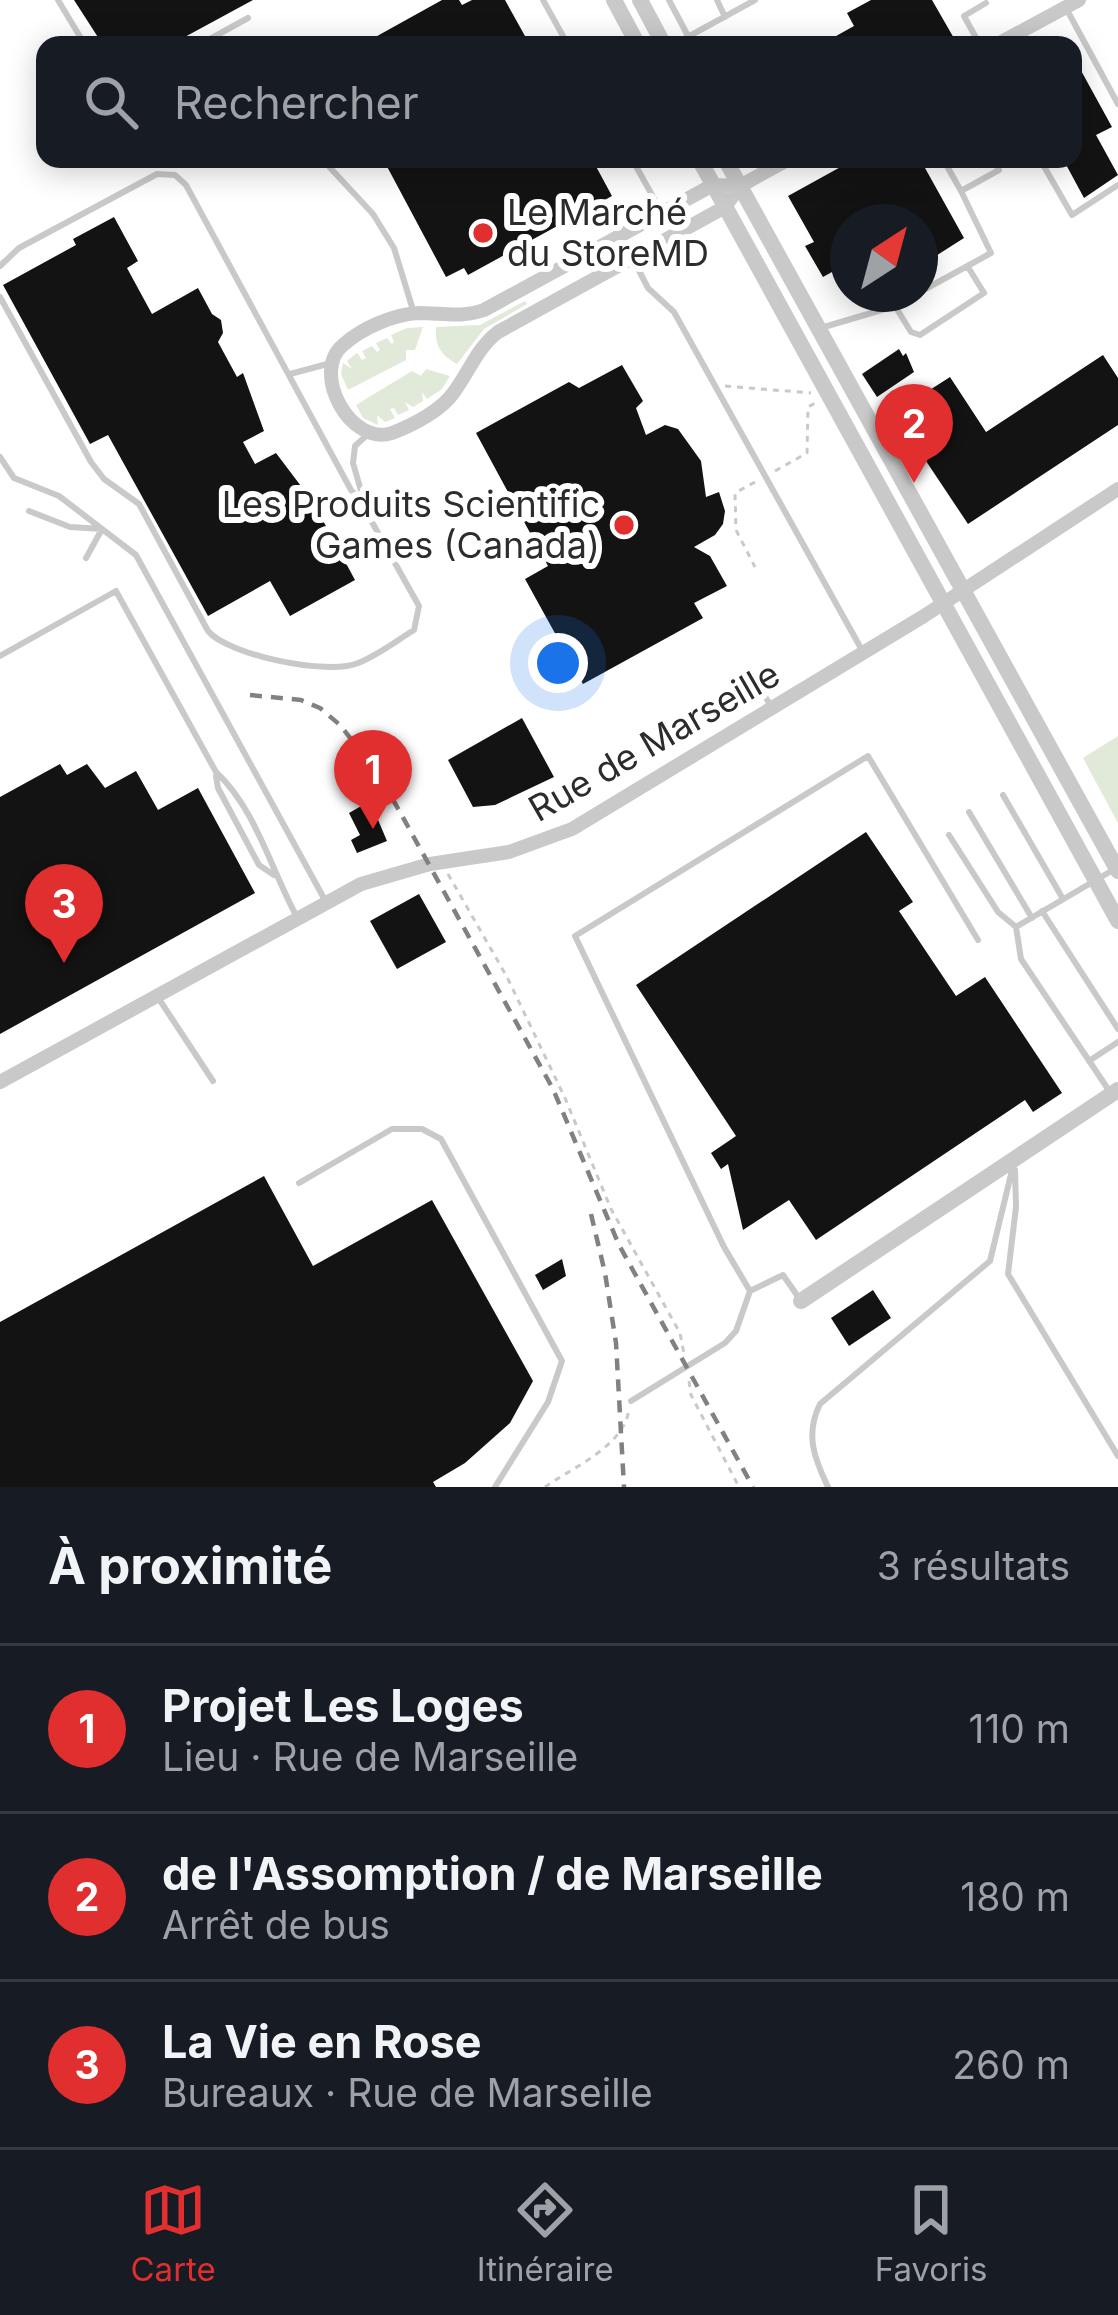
<!DOCTYPE html>
<html lang="fr">
<head>
<meta charset="utf-8">
<style>
  body { margin:0; font-family:Inter,sans-serif; background:#242831; color:#f1f3f6 }
  .compass { position:absolute; left:830px; top:204px; width:108px; height:108px; border-radius:50%; background:#171b24; box-shadow:0 6px 30px #0003; rotate:36deg }
  .you { position:absolute; left:558px; top:663px; width:42px; height:42px; margin:-30px; border:9px solid #fff; border-radius:50%; background:#1a73e8; box-shadow:0 0 0 18px #1a73e833 }
  .badge { display:grid; place-items:center; width:78px; height:78px; border-radius:50%; background:#e12f2f; color:#fff; font-size:39px; font-weight:700 }
  .pin { position:absolute; translate:-50% -99px; filter:drop-shadow(0 3px 6px #0008) }
  .pin::after { content:''; position:absolute; top:63px; width:42px; height:36px; background:inherit; clip-path:polygon(0 0,100% 0,50% 100%) }
  .list { margin:0; padding:0; list-style:none }
  h2 { display:flex; justify-content:space-between; align-items:center; height:156px; margin:0; padding:0 48px; font-size:51px }
  h2 small { font-size:39px; font-weight:400; color:#9ea1a6 }
  .list li { display:grid; grid-template-columns:78px 1fr auto; gap:36px; align-items:center; box-sizing:border-box; height:168px; padding:0 48px; border-top:3px solid #363941 }
  .list b { display:block; font-size:45px; white-space:nowrap }
  .list p { margin:0; font-size:39px; white-space:nowrap; color:#9ea1a6 }
  .list em { font-size:39px; font-style:normal; color:#9ea1a6 }
  .icon { flex:none; width:66px; height:66px; fill:none; stroke:currentColor; stroke-width:2; stroke-linecap:round; stroke-linejoin:round }
  .map { position:relative; flex:none; width:1118px; height:1487px; overflow:hidden }
  .search { position:absolute; background:#171b24; box-shadow:0 6px 30px #0003; left:36px; right:36px; top:36px; height:132px; display:flex; align-items:center; gap:30px; box-sizing:border-box; padding:0 42px; border-radius:24px; color:#9ea1a6; font-size:45px }
  .sheet { height:660px; background:#171b24 }
  nav { display:flex; justify-content:space-around; align-items:center; box-sizing:border-box; height:168px; border-top:3px solid #363941; background:#171b24; font-size:33px; color:#9ea1a6 }
  nav a { display:grid; justify-items:center; gap:6px }
  nav .on { color:#e12f2f }
  .map>svg:first-child { display:block }
</style>
</head>
<body>
<div class="map">
<svg width="1118" height="1487" viewBox="0 0 1118 1487">
  <rect width="100%" height="100%" fill="#fff"/>
  <path fill="#e1e9d9" d="M525 301 527 304 484 329 457 364C441 355 435 347 436 327L480 325Z
    M423 327 415 350H406V360L348 390 341 374 343 363 352 369 347 361 357 353 362 360 366 358 362 351 372 346 377 352 380 350 376 343 387 338 392 344 394 342 391 335 407 328Z
    M426 369 450 376 442 389 427 399 422 392 423 401 413 407 405 402 409 410 398 415 394 408 390 409 395 418 385 422 377 415 378 425 363 418 356 405 412 371 421 376Z
    M1118 736V823L1083 758Z"/>
  <path fill="#131313" d="M74 0H253L170 45H103Z
    M442 0H459L462 5 472 0H505L530 45H361Z
    M871 0H932L955 40 946 45H820L854 26 847 13Z
    M1073 56 1112 127 1096 135 1118 175 1084 198 1063 159H1073Z
    M383 159H592L612 196 468 275 464 268 446 277Z
    M855 159H920L964 238 920 266V222H848V263L823 277 805 246 814 242 788 196Z
    M114 217 138 261 127 268 152 314 198 288 212 314 221 320 223 333 218 342 237 377 243 373 264 431 243 442 255 464 276 453 313 502 355 580 290 616 270 581 208 616 108 435 90 444 3 285 76 245 73 239Z
    M899 349 903 356 906 353 914 372 877 397 862 374Z
    M1103 355 1118 378V425L968 524 894 413 950 377 986 432Z
    M622 365 643 401 636 408 646 435 665 425 678 429 701 461 706 497 719 492 725 511 723 524 715 535 694 547 710 556 727 586 694 603 703 618 583 684 525 579 548 566 476 433 569 382 579 388Z
    M522 718 554 777 495 805 473 807 448 760Z
    M60 764 67 775 87 764 105 788 136 771 158 810 198 788 255 893 0 1034V797Z
    M370 801 387 841 357 853 351 840 360 835 349 813Z
    M866 832 913 902 899 911 956 996 985 977 1062 1093 1033 1112 1025 1100 816 1240 789 1200 743 1230 728 1164 721 1169 711 1153 736 1136 636 985Z
    M419 894 446 942 397 969 370 921Z
    M264 1176 313 1266 432 1200 533 1381 510 1423 465 1463 433 1482 436 1487H0V1322Z
    M562 1259 566 1276 543 1290 535 1275Z
    M873 1290 891 1318 849 1346 831 1318Z"/>
  <g fill="none" stroke-linecap="round" stroke-linejoin="round">
    <path stroke="#c9c9c9" stroke-width="3" stroke-dasharray="6 6" stroke-linecap="butt" d="M725 386 811 393
      M775 471 807 453 808 407 817 402
      M755 482 735 493 736 530 755 567
      M448 874 507 977 565 1098 611 1209 680 1333 684 1354
      M689 1381 691 1395 739 1487
      M545 1487C573 1467 623 1447 629 1410"/>
    <path stroke="#c9c9c9" stroke-width="6" d="M58 0 85 45
      M543 0 568 45
      M669 0 688 36
      M717 0 725 17
      M1067 10 1118 104
      M199 45 248 18
      M673 45 755 0
      M980 45 964 16 986 3
      M322 159 373 214 394 248 413 310
      M632 159 662 213
      M943 159 961 191 999 170 993 159
      M1042 163 1072 215 1118 185
      M634 261 648 288 674 312 863 652
      M0 266 19 248 157 174 175 175 186 185 351 490 363 502
      M920 292 991 253 961 191
      M0 297 91 462 104 479 139 504 208 631C228 655 328 676 358 663 378 655 396 641 414 630L419 606 368 515 353 463 355 446 366 436
      M895 306 911 332 920 335 984 293 968 267
      M824 327 895 306 916 294
      M290 374 331 363
      M0 457 14 478 59 496 136 555 326 902
      M29 511 70 527 102 529 86 558
      M337 516 363 502
      M0 656 116 591 216 772C256 809 271 870 297 917
      M749 671 771 706
      M216 776 218 788 259 865 274 875
      M1003 795 1063 899
      M969 812 1032 918
      M949 835 998 912 1016 927
      M1042 911 1118 1029
      M159 999 213 1081
      M1089 1061 1118 1042
      M1110 1092 1021 959 1016 927 1113 870
      M1015 1170 1016 1207 1008 1274 1118 1456
      M299 1183 392 1129H422L441 1139 562 1361 548 1402 495 1487
      M799 1298 783 1275 750 1291 724 1247 575 936 868 756 978 940
      M631 1401 725 1343 736 1331 750 1291
      M828 1487C814 1458 805 1434 820 1404L990 1261 1014 1162"/>
    <path stroke="#c9c9c9" stroke-width="14" d="M996 45 1079 0
      M740 186 713 185 484 310C462 318 442 313 419 313 394 314 362 328 343 345 310 373 351 447 392 433 413 425 442 410 454 392 469 372 477 348 498 332L725 207 740 186 789 159
      M0 1082 361 884 430 864 509 852 572 829 924 616 1118 489"/>
    <path stroke="#c9c9c9" stroke-width="16" d="M614 0 638 45
      M640 0 664 45
      M699 159 1118 921
      M725 159 1118 871
      M801 1301 1118 1090"/>
    <path stroke="#818181" stroke-width="4.5" stroke-dasharray="12 9" stroke-linecap="butt" d="M250 695 301 700 320 708 340 725 380 776 553 1089 619 1245 753 1487
      M591 1214 605 1273 616 1343 624 1487"/>
  </g>
  <g fill="#e12f2f" stroke="#fff" stroke-width="4.5">
    <circle cx="483" cy="233" r="12"/>
    <circle cx="624" cy="525" r="12"/>
  </g>
  <g text-anchor="middle" stroke-width="12" stroke-linejoin="round" paint-order="stroke">
    <g font-size="36" fill="#2c2c2c" stroke="#fff" text-anchor="start">
      <text x="507" y="225">Le Marché<tspan x="507" dy="41">du StoreMD</tspan></text>
      <text x="600" y="517" text-anchor="end">Les Produits Scientific<tspan x="600" dy="41">Games (Canada)</tspan></text>
    </g>
    <g font-size="36" fill="#2c2c2c" stroke="#fff">
      <text transform="translate(654 741) rotate(-30)" y="13">Rue de Marseille</text>
    </g>
  </g>
</svg>
<svg class="compass" viewBox="-18 -18 36 36"><path d="M0-13l5 13h-10z" fill="#e53935"/><path d="M0 13l5-13h-10z" fill="#9ea1a6"/></svg>
<div class="you"></div>
<div class="pin badge" style="left:373px;top:829px">1</div>
<div class="pin badge" style="left:914px;top:483px">2</div>
<div class="pin badge" style="left:64px;top:963px">3</div>
<div class="search"><svg class="icon" aria-label="search" viewBox="0 0 24 24"><circle cx="10" cy="10" r="6"/><path d="M15 15l6 6"/></svg>Rechercher</div>
</div>
<section class="sheet">
<h2>À proximité<small>3 résultats</small></h2>
<ul class="list">
<li><span class="badge">1</span><div><b>Projet Les Loges</b><p>Lieu · Rue de Marseille</p></div><em>110 m</em></li>
<li><span class="badge">2</span><div><b>de l'Assomption / de Marseille</b><p>Arrêt de bus</p></div><em>180 m</em></li>
<li><span class="badge">3</span><div><b>La Vie en Rose</b><p>Bureaux · Rue de Marseille</p></div><em>260 m</em></li>
</ul>
</section>
<nav>
<a class="on"><svg class="icon" aria-label="map" viewBox="0 0 24 24"><path d="M3 6l6-2 6 2 6-2v14l-6 2-6-2-6 2zM9 4v14M15 6v14"/></svg>Carte</a>
<a><svg class="icon" aria-label="directions" viewBox="0 0 24 24"><path d="M12 3l9 9-9 9-9-9zM9 14v-3h6M13 9l2 2-2 2"/></svg>Itinéraire</a>
<a><svg class="icon" aria-label="saved" viewBox="0 0 24 24"><path d="M7 4h10v16l-5-4-5 4z"/></svg>Favoris</a>
</nav>
</body>
</html>
